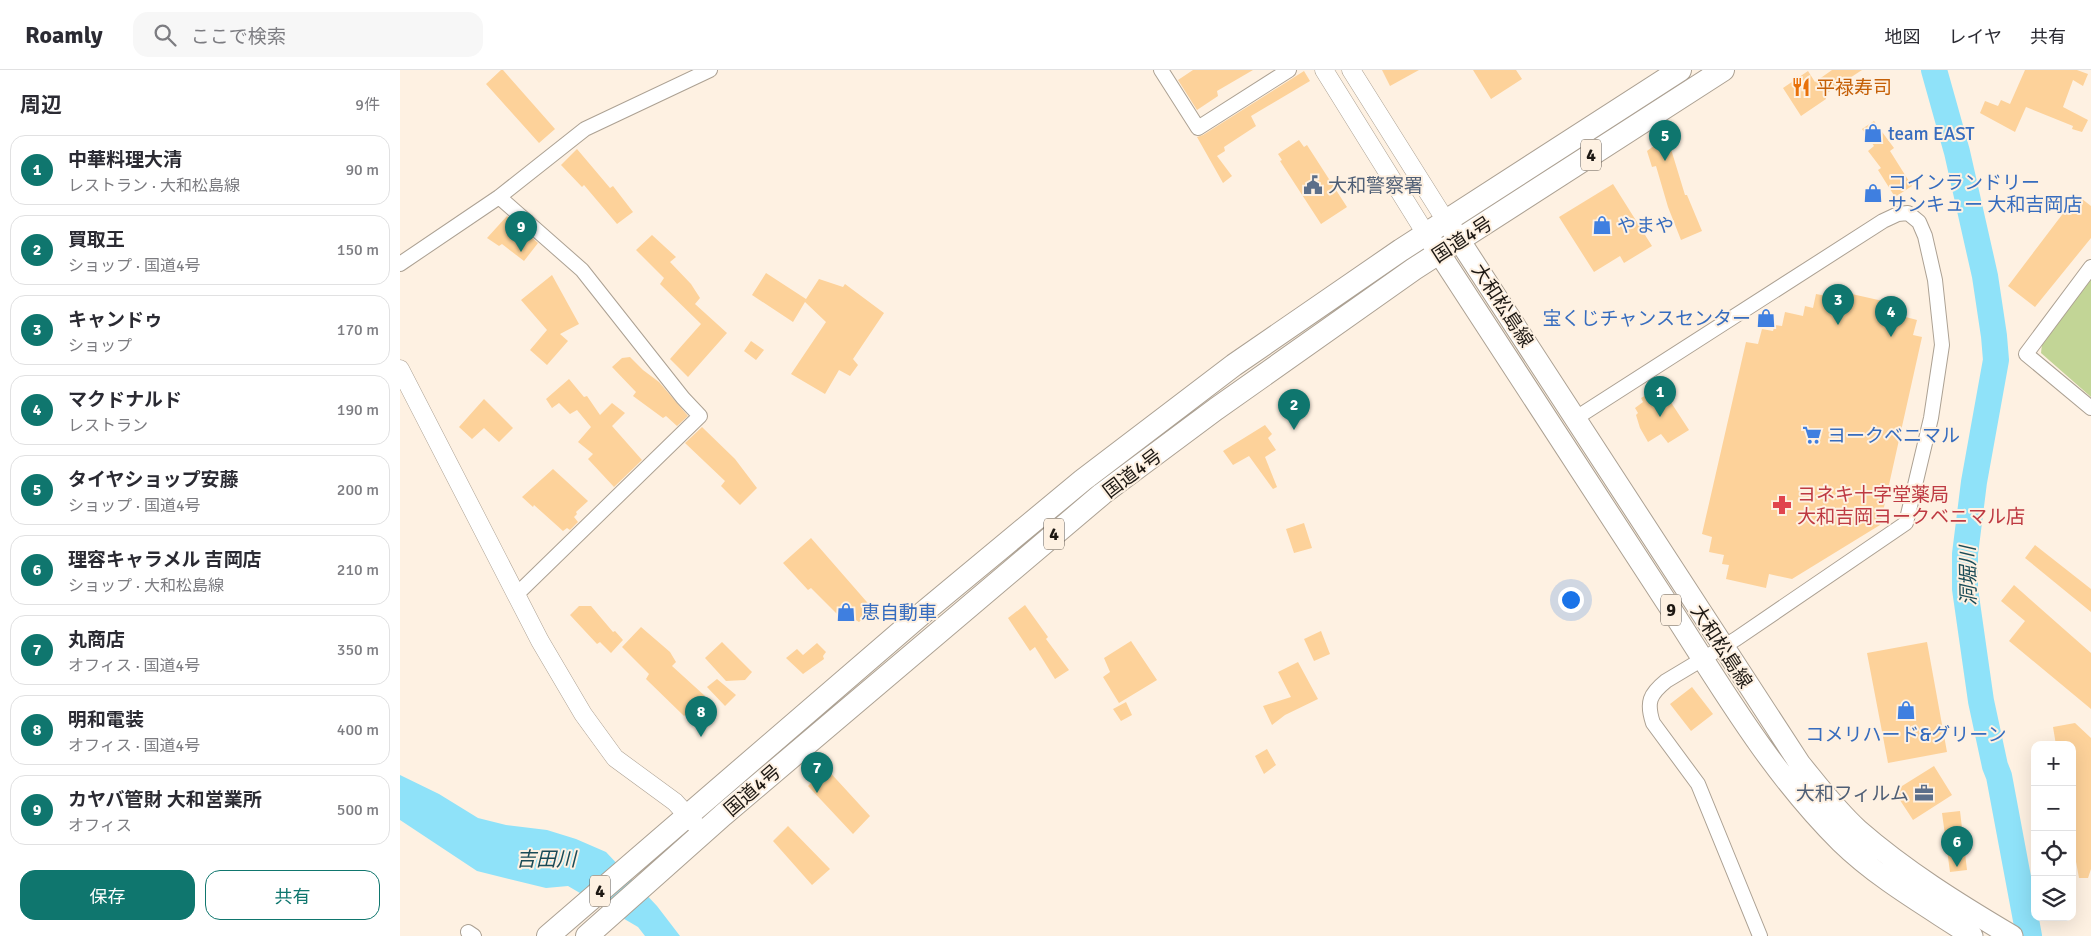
<!DOCTYPE html>
<html lang="ja">
<head>
<meta charset="utf-8">
<style>
  body { margin:0; font-family:Signika,"Noto Sans JP",sans-serif; background:#f7f7f7; color:#2b2b33 }
  .controls { position:absolute; right:15px; bottom:15px; display:grid; overflow:hidden; border-radius:10px; box-shadow:0 5px 20px #0002 }
  .controls button { width:45px; height:45px; display:grid; place-items:center; padding:0; border:0; border-bottom:1px solid #e1e1e2; background:#fff; color:#2b2b33; font:25px sans-serif }
  .you { position:absolute; left:1170px; top:529px; width:18px; height:18px; margin:-12px; border:4px solid #fff; border-radius:50%; background:#1a73e8; box-shadow:0 0 0 8px #1a73e833 }
  .badge { display:grid; place-items:center; width:32px; height:32px; border-radius:50%; background:#0f766e; color:#fff; font-size:16px; font-weight:700 }
  .pin { position:absolute; translate:-50% -41px; filter:drop-shadow(0 1px 2px #0008) }
  .pin::after { content:''; position:absolute; top:26px; width:18px; height:15px; background:inherit; clip-path:polygon(0 0,100% 0,50% 100%) }
  .list { margin:0; padding:0; list-style:none }
  h2 { display:flex; justify-content:space-between; align-items:center; height:65px; margin:0; padding:0 20px; font-size:21px }
  h2 small { font-size:16px; font-weight:400; color:#7c7c81 }
  .list li { display:grid; grid-template-columns:32px 1fr auto; gap:15px; align-items:center; box-sizing:border-box; height:70px; margin:0 10px 10px; padding:0 10px; border:1px solid #e1e1e2; border-radius:15px }
  .list b { display:block; font-size:19px; white-space:nowrap }
  .list p { margin:0; font-size:16px; white-space:nowrap; color:#7c7c81 }
  .list em { font-size:16px; font-style:normal; color:#7c7c81 }
  .actions { display:flex; gap:10px; padding:15px 20px }
  .actions a { flex:1; padding:11px 0; border:1px solid #0f766e; border-radius:15px; text-align:center; font-size:18px; color:#0f766e }
  .actions .main { background:#0f766e; color:#fff }
  .icon { flex:none; width:28px; height:28px; fill:none; stroke:currentColor; stroke-width:2; stroke-linecap:round; stroke-linejoin:round }
  .map { position:relative; flex:none; width:1691px; height:866px; overflow:hidden }
  header { display:flex; align-items:center; gap:30px; box-sizing:border-box; height:70px; padding:0 25px; background:#fff; border-bottom:1px solid #e1e1e2 }
  header strong { font-size:24px }
  nav { display:flex; gap:28px; margin-inline-start:auto; font-size:18px }
  .search { width:350px; height:45px; background:#f7f7f7; display:flex; align-items:center; gap:12px; box-sizing:border-box; padding:0 18px; border-radius:15px; color:#7c7c81; font-size:19px }
  main { display:flex }
  aside { flex:1; background:#fff }
  .map>svg:first-child { display:block }
</style>
</head>
<body>
<header>
<strong>Roamly</strong>
<div class="search"><svg class="icon" aria-label="search" viewBox="0 0 24 24"><circle cx="10" cy="10" r="6"/><path d="M15 15l6 6"/></svg>ここで検索</div>
<nav><a>地図</a><a>レイヤ</a><a>共有</a></nav>
</header>
<main>
<aside>
<h2>周辺<small>9件</small></h2>
<ul class="list">
<li><span class="badge">1</span><div><b>中華料理大清</b><p>レストラン · 大和松島線</p></div><em>90 m</em></li>
<li><span class="badge">2</span><div><b>買取王</b><p>ショップ · 国道4号</p></div><em>150 m</em></li>
<li><span class="badge">3</span><div><b>キャンドゥ</b><p>ショップ</p></div><em>170 m</em></li>
<li><span class="badge">4</span><div><b>マクドナルド</b><p>レストラン</p></div><em>190 m</em></li>
<li><span class="badge">5</span><div><b>タイヤショップ安藤</b><p>ショップ · 国道4号</p></div><em>200 m</em></li>
<li><span class="badge">6</span><div><b>理容キャラメル 吉岡店</b><p>ショップ · 大和松島線</p></div><em>210 m</em></li>
<li><span class="badge">7</span><div><b>丸商店</b><p>オフィス · 国道4号</p></div><em>350 m</em></li>
<li><span class="badge">8</span><div><b>明和電装</b><p>オフィス · 国道4号</p></div><em>400 m</em></li>
<li><span class="badge">9</span><div><b>カヤバ管財 大和営業所</b><p>オフィス</p></div><em>500 m</em></li>
</ul>
<div class="actions"><a class="main">保存</a><a>共有</a></div>
</aside>
<div class="map">
<svg width="1691" height="866" viewBox="0 0 1691 866">
  <rect width="100%" height="100%" fill="#fef1e2"/>
  <path fill="#c2d596" d="M1691 209V327L1641 283 1642 274Z"/>
  <path fill="#8fe2f9" d="M0 705 39 724 78 748 106 755 147 760 176 769 206 782 257 836 280 866H245L238 857 168 816 146 818 77 801 0 750Z"/>
  <g fill="none" stroke-linecap="round" stroke-linejoin="round">
    <path stroke="#8fe2f9" stroke-width="26" d="M1534 0 1557 82 1585 206 1594 266 1596 290 1574 412 1565 484V519L1581 631 1595 696 1599 706 1629 866"/>
  </g>
  <path fill="#fdd29a" d="M101 0H103L155 59 139 73 86 14Z
    M793 0H853L817 21 818 26 797 40 778 10Z
    M982 0H1019L990 16Z
    M1073 0H1116L1122 9 1091 29Z
    M1432 0H1462L1424 25 1426 29 1401 46 1383 18 1408 1 1415 12Z
    M1625 0H1677L1688 4 1683 16 1673 10 1663 37 1688 50 1682 62 1672 59 1673 56 1626 37 1615 62 1580 43 1585 31 1598 36 1601 30 1610 34Z
    M904 1 910 11 851 46 856 56 824 77 825 81 817 86 832 106 823 113 797 67 803 65Z
    M1474 51 1494 78 1490 81 1512 116 1495 127 1478 100 1481 98 1468 81 1474 76 1462 59Z
    M1267 66 1285 125H1287L1302 161 1281 170 1268 137 1256 96 1252 97 1247 81Z
    M899 70 904 77 907 75 947 137 921 154 880 91 882 90 878 84Z
    M177 79 210 118 213 116 233 142 217 154 184 115 182 117 161 95Z
    M1213 114 1252 176 1224 193 1220 186 1194 202 1159 147Z
    M1677 125 1691 136V168L1635 237 1608 216Z
    M107 146 138 173 124 191 102 174 99 176 87 168Z
    M252 165 276 187 270 192 291 214 300 228 295 234 327 263 288 307 270 289 301 254 260 214 264 208 236 180Z
    M366 203 406 229 419 209 443 217 445 214 484 243 453 289 458 295 450 306 439 300 425 324 391 304 426 252 405 232 393 252 352 225Z
    M152 205 179 254 160 264 168 271 147 295 130 280 147 260 121 230Z
    M1434 220 1505 236 1502 246 1517 250 1513 265 1522 267 1480 455 1392 509 1369 504 1366 518 1326 509 1329 495 1322 494 1324 485 1309 482 1312 467 1302 464 1346 272 1358 274 1362 259 1373 261 1375 255 1382 256 1385 242 1403 246 1405 236 1413 238 1416 224 1432 227Z
    M351 271 364 280 356 290 344 281Z
    M230 287 243 300 259 312 288 346 277 356 266 346 263 348 233 326 236 322 212 297 222 288Z
    M169 309 184 327 187 326 200 345 212 333 225 343 212 356 242 390 214 417 188 389 193 384 178 372 191 357 177 340 170 344 159 333 152 338 146 329Z
    M1261 317 1289 360 1268 373 1261 364 1248 372 1240 358 1236 345 1238 343 1235 338 1243 332 1241 328Z
    M84 329 113 358 99 372 84 358 72 369 59 357Z
    M865 355 872 364 868 368 876 380 865 387 877 417 873 419 849 386 833 395 823 381Z
    M302 357 335 389 357 418 340 435 321 416 325 411 285 373Z
    M153 399 188 431 176 442 177 444 174 447 178 452 170 460 167 458 163 461 134 435 133 437 122 427Z
    M904 453 912 478 894 483 886 459Z
    M411 468 473 539 459 552 451 547 444 551 411 518 408 520 383 493Z
    M1635 475 1691 519V542L1625 488Z
    M1614 515 1691 583V639L1609 571 1625 551 1601 531Z
    M625 535 648 567 646 569 669 600 655 609 635 577 630 581 608 548Z
    M179 536H191L213 562 215 561 223 570 211 583 200 572 197 574 170 545Z
    M241 557 270 582 276 592 272 596 305 626 284 646 246 609 249 604 222 577Z
    M921 561 930 584 914 591 904 569Z
    M731 571 757 610 719 633 703 607 710 602 704 588Z
    M322 572 352 602 345 610 326 611 305 588Z
    M1527 572 1547 682 1488 693 1467 583Z
    M417 573 426 582 423 586 424 589 403 604 386 588 397 579 403 585Z
    M898 592 918 629 885 645 872 655 863 636 891 627 878 602Z
    M317 609 336 625 325 636 307 617Z
    M1292 617 1313 644 1291 661 1270 634Z
    M726 632 732 645 721 651 713 639Z
    M1675 653 1691 668V799L1688 808H1679L1672 770V675H1656L1653 657Z
    M867 679 876 695 864 704 855 686Z
    M1534 696 1552 725 1513 750 1494 721Z
    M426 698 470 746 453 764 408 716Z
    M1560 741 1567 800 1550 802 1542 743Z
    M388 756 430 799 412 815 373 771Z"/>
  <g fill="none" stroke-linecap="round" stroke-linejoin="round">
    <g stroke="#aca193" stroke-width="16">
      <path id="minor" d="M761 0 798 58 889 0
        M99 127 182 200 283 328 300 346 116 525
        M0 194 99 127 185 59 310 0
        M1691 197 1626 284 1691 338
        M1176 348 1483 151 1498 144 1508 143 1519 152 1525 166 1535 210 1542 275 1531 348 1506 453 1336 569 1266 611C1250 624 1246 632 1253 653L1298 714 1360 866
        M68 862 74 866"/>
    </g>
    <g stroke="#aca193" stroke-width="19">
      <path id="tertiary" d="M924 0 1026 164
        M951 0 1046 151
        M0 299 140 571 183 644 215 688 275 732 295 754"/>
    </g>
    <g stroke="#aca193" stroke-width="23">
      <path id="primary" d="M1050 156 1400 694C1418 716 1436 740 1458 760 1505 801 1558 834 1612 866
        M1030 169C1110 290 1188 412 1267 533 1320 615 1371 703 1441 772 1479 809 1527 836 1572 866"/>
    </g>
    <g stroke="#aca193" stroke-width="24">
      <path id="trunk" d="M148 866 525 541 683 410 834 295 1001 180 1280 0
        M187 866 323 745 702 424 816 339 1014 199 1323 0"/>
    </g>
    <use href="#minor" stroke="#fff" stroke-width="14"/>
    <use href="#tertiary" stroke="#fff" stroke-width="18"/>
    <use href="#primary" stroke="#fff" stroke-width="21"/>
    <use href="#trunk" stroke="#fff" stroke-width="22"/>
  </g>
  <defs>
    <g id="restaurant-bare" transform="scale(1.5)"><path d="M-5-6h1v4h1v-4h1v4h1v-4h1v5L-1.5 .5V6h-2V.5L-5-1ZM5-6V6H3V1.5H1.5Q1.5-4 5-6Z" fill="#e8710a" stroke="#fef1e2" stroke-width="2.5" paint-order="stroke"/></g>
    <g id="shop-bare" transform="scale(1.5)"><path d="M-5-2.5h2.3a2.7 3.5 0 0 1 5.4 0H5L5.5 6h-11ZM-1.5-2.5h3a1.5 2.3 0 0 0-3 0Z" fill="#3f7fe0" stroke="#fef1e2" stroke-width="2.5" paint-order="stroke"/></g>
    <g id="civic-bare" transform="scale(1.5)"><path d="M-.6-6.5H3V-4.5H.6V-3L4-1V1h2V6H-6V1h2V-1L-.6-3ZM-1.2 2.5V6h2.4V2.5Z" fill="#5c6f8a" stroke="#fef1e2" stroke-width="2.5" paint-order="stroke"/></g>
    <g id="supermarket-bare" transform="scale(1.5)"><path d="M-6-5.5h2.5l.6 2H6L4.5 2H-2.5L-4.4-4H-6ZM-1.5 3.2a1.3 1.3 0 1 0 .1 0ZM3 3.2a1.3 1.3 0 1 0 .1 0Z" fill="#3f7fe0" stroke="#fef1e2" stroke-width="2.5" paint-order="stroke"/></g>
    <g id="pharmacy-bare" transform="scale(1.5)"><path d="M-2-6h4v4h4v4h-4v4h-4v-4h-4v-4h4Z" fill="#e0444e" stroke="#fef1e2" stroke-width="2.5" paint-order="stroke"/></g>
    <g id="office-bare" transform="scale(1.5)"><path d="M-6-3h4V-5.5h4V-3h4V5H-6ZM-1-4.5V-3h2v-1.5ZM-6 0V1H6V0Z" fill="#5c6f8a" stroke="#fef1e2" stroke-width="2.5" paint-order="stroke"/></g>
  </defs>
  <g fill-rule="evenodd">
    <use href="#restaurant-bare" x="1401" y="17"/>
    <use href="#shop-bare" x="1473" y="63"/>
    <use href="#civic-bare" x="913" y="115"/>
    <use href="#shop-bare" x="1473" y="123"/>
    <use href="#shop-bare" x="1202" y="155"/>
    <use href="#shop-bare" x="1366" y="248"/>
    <use href="#supermarket-bare" x="1412" y="365"/>
    <use href="#pharmacy-bare" x="1382" y="435"/>
    <use href="#shop-bare" x="446" y="542"/>
    <use href="#shop-bare" x="1506" y="640"/>
    <use href="#office-bare" x="1524" y="723"/>
  </g>
  <g text-anchor="middle" stroke-width="4" stroke-linejoin="round" paint-order="stroke">
    <g fill="#fef1e2" stroke="#605951" stroke-width="1">
      <rect x="1181" y="69.5" width="20" height="31" rx="4"/>
      <rect x="644" y="448.5" width="20" height="31" rx="4"/>
      <rect x="1261" y="524.5" width="20" height="31" rx="4"/>
      <rect x="190" y="805.5" width="20" height="31" rx="4"/>
    </g>
    <g font-size="18" font-weight="bold" fill="#1d1813">
      <text x="1191" y="91">4</text>
      <text x="654" y="470">4</text>
      <text x="1271" y="546">9</text>
      <text x="200" y="827">4</text>
    </g>
    <g font-size="19" fill="#c56008" stroke="#fef1e2" text-anchor="start">
      <text x="1416" y="24">平禄寿司</text>
    </g>
    <g font-size="19" fill="#366cbe" stroke="#fef1e2" text-anchor="start">
      <text x="1488" y="70">team EAST</text>
      <text x="1488" y="119">コインランドリー<tspan x="1488" dy="22">サンキュー 大和吉岡店</tspan></text>
      <text x="1217" y="162">やまや</text>
      <text x="1351" y="255" text-anchor="end">宝くじチャンスセンター</text>
      <text x="1427" y="372">ヨークベニマル</text>
      <text x="461" y="549">恵自動車</text>
      <text x="1506" y="671" text-anchor="middle">コメリハード&amp;グリーン</text>
    </g>
    <g font-size="19" fill="#4e5e75" stroke="#fef1e2" text-anchor="start">
      <text x="928" y="122">大和警察署</text>
      <text x="1509" y="730" text-anchor="end">大和フィルム</text>
    </g>
    <g font-size="19" fill="#1d1813" stroke="#fef1e2">
      <text transform="translate(1062 169) rotate(-33)" y="7">国道4号</text>
      <text transform="translate(1103 235) rotate(57)" y="7">大和松島線</text>
      <text transform="translate(732 403) rotate(-37)" y="7">国道4号</text>
      <text transform="translate(1322 576) rotate(57)" y="7">大和松島線</text>
      <text transform="translate(352 720) rotate(-41)" y="7">国道4号</text>
    </g>
    <g font-size="19" fill="#be3a42" stroke="#fef1e2" text-anchor="start">
      <text x="1397" y="431">ヨネキ十字堂薬局<tspan x="1397" dy="22">大和吉岡ヨークベニマル店</tspan></text>
    </g>
    <g font-size="20" font-style="italic" fill="#1a4b57" stroke="#fef1e2">
      <text transform="translate(1568 506) rotate(-91)" y="7">洞堀川</text>
      <text x="146" y="796">吉田川</text>
    </g>
  </g>
</svg>
<div class="controls">
<button>+</button>
<button>−</button>
<button><svg class="icon" aria-label="locate" viewBox="0 0 24 24"><circle cx="12" cy="12" r="6"/><path d="M12 2v4M12 18v4M2 12h4M18 12h4"/></svg></button>
<button><svg class="icon" aria-label="layers" viewBox="0 0 24 24"><path d="M12 4l9 5-9 5-9-5zM3 14l9 5 9-5"/></svg></button>
</div>
<div class="you"></div>
<div class="pin badge" style="left:1260px;top:347px">1</div>
<div class="pin badge" style="left:894px;top:360px">2</div>
<div class="pin badge" style="left:1438px;top:255px">3</div>
<div class="pin badge" style="left:1491px;top:267px">4</div>
<div class="pin badge" style="left:1265px;top:91px">5</div>
<div class="pin badge" style="left:1557px;top:797px">6</div>
<div class="pin badge" style="left:417px;top:723px">7</div>
<div class="pin badge" style="left:301px;top:667px">8</div>
<div class="pin badge" style="left:121px;top:182px">9</div>
</div>
</main>
</body>
</html>
